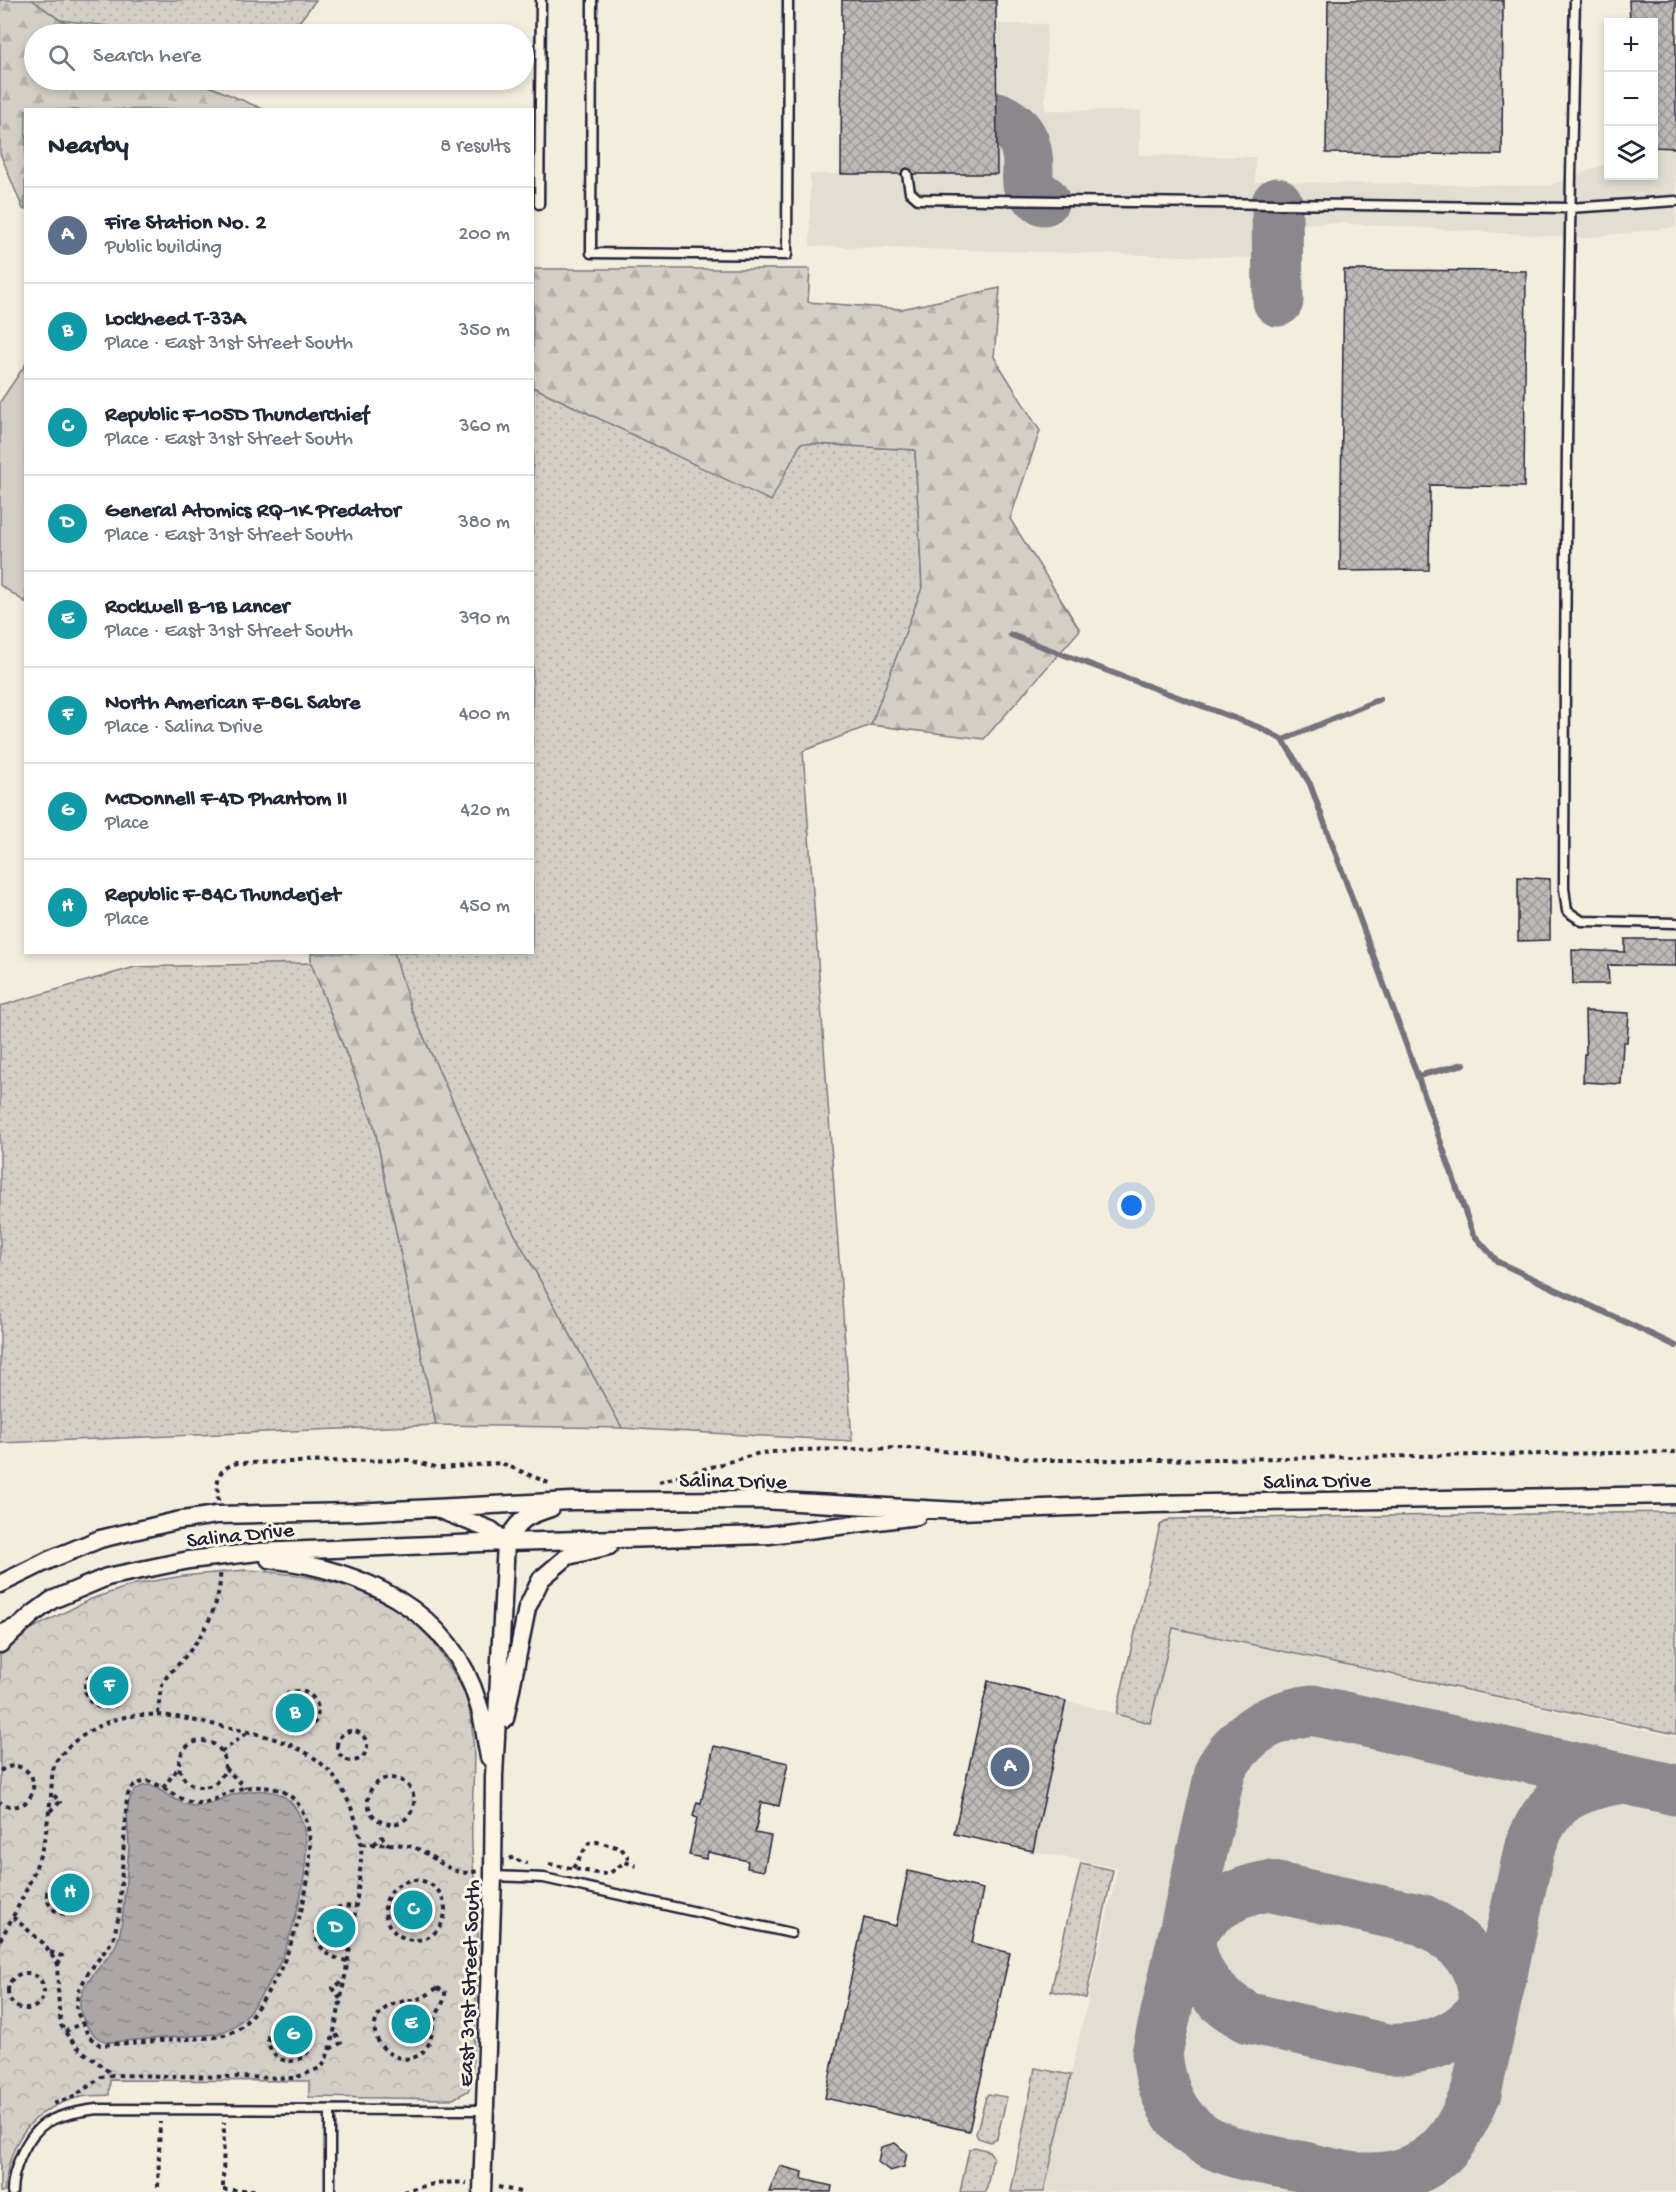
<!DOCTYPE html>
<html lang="en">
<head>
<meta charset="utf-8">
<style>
  body { margin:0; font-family:"Gochi Hand",sans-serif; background:#f2f2f3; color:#1f2937 }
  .controls { position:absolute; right:18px; top:18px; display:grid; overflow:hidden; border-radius:0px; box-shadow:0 3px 9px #0003 }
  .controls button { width:54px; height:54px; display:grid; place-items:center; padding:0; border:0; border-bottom:2px solid #e0e1e3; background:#fff; color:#1f2937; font:30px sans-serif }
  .you { position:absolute; left:1132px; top:1206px; width:21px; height:21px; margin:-15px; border:4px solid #fff; border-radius:50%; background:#1a73e8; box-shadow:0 0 0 9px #1a73e833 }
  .badge { display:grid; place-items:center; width:39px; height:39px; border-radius:50%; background:#c8321e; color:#fff; font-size:20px; font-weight:700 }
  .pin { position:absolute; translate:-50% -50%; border:3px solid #fff; box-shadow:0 2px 6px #0006 }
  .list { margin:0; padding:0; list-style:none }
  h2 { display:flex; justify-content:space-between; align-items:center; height:78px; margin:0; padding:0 24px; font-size:26px }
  h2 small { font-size:20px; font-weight:400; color:#747a83 }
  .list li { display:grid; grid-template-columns:39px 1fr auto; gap:18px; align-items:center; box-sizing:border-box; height:96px; padding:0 24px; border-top:2px solid #e0e1e3 }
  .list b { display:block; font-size:22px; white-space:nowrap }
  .list p { margin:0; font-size:20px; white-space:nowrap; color:#747a83 }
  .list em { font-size:20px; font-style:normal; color:#747a83 }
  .icon { flex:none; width:33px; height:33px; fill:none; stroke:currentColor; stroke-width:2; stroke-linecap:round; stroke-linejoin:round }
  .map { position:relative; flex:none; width:1676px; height:2192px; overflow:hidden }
  .search { position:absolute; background:#fff; box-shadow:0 3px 9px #0003; left:24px; top:24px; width:510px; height:66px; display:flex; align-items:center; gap:15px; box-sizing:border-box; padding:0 21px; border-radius:33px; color:#747a83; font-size:22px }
  .panel { position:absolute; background:#fff; box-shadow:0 3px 9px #0003; left:24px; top:108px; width:510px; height:846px; border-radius:0px }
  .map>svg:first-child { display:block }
</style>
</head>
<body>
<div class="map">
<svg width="1676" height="2192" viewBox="0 0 1676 2192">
  <defs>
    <pattern id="grass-dots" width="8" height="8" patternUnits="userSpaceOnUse" patternTransform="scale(1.5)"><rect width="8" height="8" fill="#d4cfc6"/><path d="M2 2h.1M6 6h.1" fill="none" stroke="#b6b1ab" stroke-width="1.8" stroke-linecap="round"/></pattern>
    <pattern id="forest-firs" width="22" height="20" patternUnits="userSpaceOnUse" patternTransform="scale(1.5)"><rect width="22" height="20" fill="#d4cfc6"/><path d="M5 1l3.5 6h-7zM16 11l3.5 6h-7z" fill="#b6b1ab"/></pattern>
    <pattern id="park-crowns" width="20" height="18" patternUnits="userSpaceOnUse" patternTransform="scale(1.5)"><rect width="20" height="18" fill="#d4cfc6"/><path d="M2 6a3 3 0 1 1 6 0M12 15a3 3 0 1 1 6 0" fill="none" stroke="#b6b1ab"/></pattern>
    <pattern id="water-ripples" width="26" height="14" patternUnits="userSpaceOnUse" patternTransform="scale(1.5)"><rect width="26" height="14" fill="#aca7a6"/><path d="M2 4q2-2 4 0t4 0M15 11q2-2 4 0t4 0" fill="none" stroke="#8c8888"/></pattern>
    <pattern id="building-cross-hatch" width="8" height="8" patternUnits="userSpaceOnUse" patternTransform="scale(1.5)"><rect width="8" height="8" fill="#bfbab6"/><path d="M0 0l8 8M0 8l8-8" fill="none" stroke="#9b9795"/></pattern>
  </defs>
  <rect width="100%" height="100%" fill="#f3edde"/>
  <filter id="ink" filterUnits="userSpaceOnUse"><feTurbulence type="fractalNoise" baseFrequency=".0167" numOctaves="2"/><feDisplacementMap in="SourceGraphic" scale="12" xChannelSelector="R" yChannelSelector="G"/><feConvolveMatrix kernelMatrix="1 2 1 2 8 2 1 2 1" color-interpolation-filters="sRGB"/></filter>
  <g filter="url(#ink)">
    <path fill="#e3ded2" d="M998 24H1047L1045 110 1141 111 1139 155 1255 157V182L1549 186 1608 163V176H1654V147L1676 148V227L1584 238 1338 223 1305 224 1297 235 1300 290 1298 303 1294 310 1286 313H1274L1266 309 1260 300 1255 258 810 246V174H997Z
      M1172 1628 1676 1737V2192H1044L1118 1868 1033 1851 1066 1701 1150 1722Z"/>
    <path fill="url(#grass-dots)" stroke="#7b7880" stroke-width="1.5" d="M32 0H316L299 22 170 34 60 20Z
      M533 387 771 500 801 443 915 450 922 588 871 725 803 751 852 1441 622 1428 504 1215 411 1009 394 953 532 952Z
      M311 963 374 1125 436 1425 0 1443V1006L135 967Z
      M1676 1512V1734L1173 1628 1150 1723 1116 1714 1160 1525 1170 1519Z
      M1081 1863 1113 1870 1086 1998 1051 1991Z
      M1035 2068 1071 2075 1044 2192H1011Z
      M988 2094 1007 2097 997 2138 990 2142 978 2138 976 2134 986 2097Z
      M974 2147 989 2151 993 2157 986 2192H960L969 2150Z"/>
    <path fill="url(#forest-firs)" stroke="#7b7880" stroke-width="1.5" d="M0 0H32L60 20 93 34H34V80H195L263 109 26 110 25 210 23 209 0 153Z
      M533 269H810L808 302 901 309 1000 288 994 357 1040 431 1010 519 1080 630 984 739 871 725 922 588 915 450 801 443 771 501 533 387Z
      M311 953H394L411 1009 504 1215 622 1428 436 1425 374 1125 311 963Z"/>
    <path fill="url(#park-crowns)" stroke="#7b7880" stroke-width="1.5" d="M245 1570C297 1573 381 1585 419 1625 429 1636 438 1648 446 1661 454 1673 463 1687 467 1701 480 1745 470 1800 472 1846 473 1874 477 1903 478 1932 479 1981 474 2032 472 2081L468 2091 453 2099 309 2097V2081L110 2080 109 2095C100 2096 90 2095 81 2097 29 2109 9 2142 4 2192H0V1655L19 1635 91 1599 136 1584 183 1576Z"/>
    <path fill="#d4cfc6" stroke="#7b7880" stroke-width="1.5" d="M25 365 26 602H25L0 585V402Z"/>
    <path fill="url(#water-ripples)" stroke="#75727b" stroke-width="1.5" d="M149 1785C164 1790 178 1805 194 1806 208 1807 216 1800 229 1796 245 1790 271 1787 286 1798 325 1828 297 1918 283 1955 275 1976 259 1999 245 2017 237 2025 229 2030 218 2034L108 2042C97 2039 93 2035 87 2026 65 1992 100 1972 115 1947 120 1938 121 1929 122 1920 125 1896 127 1872 129 1847 129 1831 123 1807 133 1793 137 1787 142 1786 149 1785Z"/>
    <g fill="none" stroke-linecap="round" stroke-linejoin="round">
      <path stroke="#75727b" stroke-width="6" d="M1011 635 1261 728 1283 740 1310 784 1414 1066 1473 1234 1498 1262 1676 1346
        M1283 740 1380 699
        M1418 1076 1464 1064"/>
      <path stroke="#8a888c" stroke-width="51" d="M997 117C1021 128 1028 143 1028 169 1028 174 1027 180 1028 184 1030 191 1039 196 1044 200
        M1277 203 1278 301
        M1622 1778C1570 1787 1547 1799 1529 1850L1476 2093C1463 2124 1448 2155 1415 2169 1402 2175 1385 2178 1371 2178 1346 2179 1322 2171 1299 2166 1264 2159 1224 2155 1195 2133 1170 2114 1160 2083 1157 2053L1221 1768C1243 1732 1270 1716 1312 1710L1676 1790
        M1188 1921C1189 1969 1207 1996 1249 2018L1387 2049C1437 2051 1477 2032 1497 1984
        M1182 1950C1197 1913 1230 1893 1268 1886L1423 1920 1441 1930 1459 1944 1473 1961 1480 1977 1491 2022"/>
    </g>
    <path fill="url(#building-cross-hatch)" stroke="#22223b" stroke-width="1.5" d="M842 0H996L997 174H913L911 170 907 168 903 170 901 174H841Z
      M1328 0H1503L1502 155 1326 153Z
      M1629 0H1676V148L1653 147V22H1630Z
      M1344 270 1526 271 1524 487 1430 485 1429 570 1340 571Z
      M1518 877 1550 879V940L1518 941Z
      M1625 939H1676V966L1608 965 1609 984H1573L1572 950 1625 952Z
      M1585 1011 1629 1013 1627 1042H1623L1621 1084 1583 1082 1584 1054H1586Z
      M988 1681 1066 1701 1033 1851 954 1834Z
      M714 1746 788 1763 779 1806 761 1802 755 1833 771 1836 764 1871 747 1868 748 1861 708 1852 706 1859 689 1855 697 1818 693 1816 697 1802 701 1803Z
      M908 1871 983 1889 972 1943 1010 1953 969 2131 825 2098 864 1918 896 1926Z
      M895 2143 907 2153 904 2167 890 2171 878 2162 881 2147Z
      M780 2166 803 2172 802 2179 832 2186 831 2192H769Z"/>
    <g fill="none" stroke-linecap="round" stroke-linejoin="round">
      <g stroke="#22223b" stroke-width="13">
        <path id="service" d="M592 0 591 253 787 255 788 0
          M1575 0C1567 296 1565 592 1564 888L1567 911 1582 921 1676 923
          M907 174 910 192 918 199 1569 208 1676 201
          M539 204 541 0
          M0 1630 16 1623
          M493 1876 544 1878 791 1933
          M12 2192C12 2170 27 2134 47 2122 63 2114 80 2111 97 2109L485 2110
          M330 2192V2110"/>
      </g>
      <g stroke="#22223b" stroke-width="21">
        <path id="minor" d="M440 1510 491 1530 506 1542
          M269 1559C360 1569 450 1608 478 1703 484 1720 485 1739 489 1757
          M0 1584 49 1560 100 1539 176 1521 216 1515 354 1512 572 1501 761 1500 959 1511 1152 1504 1676 1495
          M0 1644 33 1614 52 1600 107 1577 189 1560 258 1552 506 1542 769 1535 917 1516
          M505 1719 527 1608 541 1579 568 1556 609 1546
          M482 2192 493 1876 494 1776 506 1542C519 1519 526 1516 551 1508"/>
      </g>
      <path stroke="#22223b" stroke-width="4" stroke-dasharray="4.5 4.5" stroke-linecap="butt" d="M659 1482 760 1453 796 1450 908 1448 1041 1460H1155L1676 1452
        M218 1501C217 1480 215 1470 237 1463L408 1460 440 1468 501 1463 551 1484
        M85 1688a20 20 0 1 1 40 0a20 20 0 1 1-40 0Z
        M278 1711a20 20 0 1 1 40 0a20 20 0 1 1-40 0Z
        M158 1714C159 1705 159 1695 162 1686 165 1675 175 1669 182 1660 203 1637 222 1603 220 1571
        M337 1746a15 15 0 1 1 30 0a15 15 0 1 1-30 0Z
        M179 1764a23 23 0 1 1 46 0a23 23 0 1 1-46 0Z
        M221 1752 247 1733
        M225 1768 246 1788
        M0 1771C12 1763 22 1765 31 1775 40 1797 20 1815 0 1802
        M368 1801a23 23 0 1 1 46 0a23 23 0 1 1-46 0Z
        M147 1781C165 1785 178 1802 197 1803 208 1804 218 1797 227 1793 245 1785 273 1784 289 1795 332 1827 299 1928 281 1968 272 1987 257 2010 243 2025 236 2032 227 2034 218 2037L100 2045 89 2037 76 2010 78 1992 88 1973 113 1940 119 1915 127 1797C131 1786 137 1783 147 1781Z
        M163 1788 178 1768
        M50 1811 60 1802 52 1793
        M362 1844C377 1845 394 1843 409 1846 433 1851 450 1880 477 1871
        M374 1844 382 1837 389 1845
        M509 1859 514 1857 519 1861 527 1863
        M549 1864 602 1874 610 1873 625 1862 636 1866
        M573 1868 589 1843 597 1842 621 1848 628 1857 625 1862
        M47 1895a19 19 0 1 1 38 0a19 19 0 1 1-38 0Z
        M385 1910a30 30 0 1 1 60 0a30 30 0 1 1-60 0Z
        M13 1917 43 1943 57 1963 59 2009 61 2025 65 2032 76 2046 113 2075
        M0 1940C17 1910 34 1878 43 1845 47 1828 49 1812 51 1795 52 1786 51 1773 55 1764 57 1758 65 1751 69 1746 74 1741 81 1737 87 1733 119 1711 156 1712 192 1720 237 1730 298 1736 330 1772 346 1791 357 1818 361 1842 365 1865 336 2050 323 2065 317 2071 303 2074 295 2078L113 2075 101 2077 75 2096 53 2104
        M50 1952 62 1956 58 1965
        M347 1961C300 1953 309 1900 355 1907
        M8 1991a18 18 0 1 1 36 0a18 18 0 1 1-36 0Z
        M437 1988 445 1991C446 2001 438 2011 434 2020 432 2029 432 2039 427 2047 403 2081 352 2033 386 2008 396 2000 410 2002 421 1998 427 1996 432 1991 437 1988Z
        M340 1999 333 1988 343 1981
        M268 2039a22 22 0 1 1 44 0a22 22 0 1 1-44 0Z
        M65 2032 81 2023
        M330 2049 341 2043 335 2033
        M158 2187 160 2122
        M223 2187 224 2122
        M498 2187 520 2192
        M223 2190H255L259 2192
        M403 2192C423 2185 446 2181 467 2183"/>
      <use href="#service" stroke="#fcf5e5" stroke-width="8"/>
      <use href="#minor" stroke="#fcf5e5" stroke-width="16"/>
    </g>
  </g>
  <g text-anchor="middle" stroke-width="6" stroke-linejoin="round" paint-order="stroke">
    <g font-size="22" fill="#22223b" stroke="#fcf5e5">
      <text transform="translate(733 1479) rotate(1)" y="8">Salina Drive</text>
      <text transform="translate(1317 1479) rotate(-1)" y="8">Salina Drive</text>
      <text transform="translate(240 1533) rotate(-6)" y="8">Salina Drive</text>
      <text transform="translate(467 1983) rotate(-88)" y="8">East 31st Street South</text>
    </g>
  </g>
</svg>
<div class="controls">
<button>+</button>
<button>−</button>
<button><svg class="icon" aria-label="layers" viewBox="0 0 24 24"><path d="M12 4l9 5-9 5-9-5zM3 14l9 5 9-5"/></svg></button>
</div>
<div class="you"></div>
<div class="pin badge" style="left:1010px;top:1767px;background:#5c6f8a">A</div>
<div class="pin badge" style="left:295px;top:1713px;background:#0f9aa8">B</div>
<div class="pin badge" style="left:413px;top:1910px;background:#0f9aa8">C</div>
<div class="pin badge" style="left:336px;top:1928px;background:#0f9aa8">D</div>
<div class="pin badge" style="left:411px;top:2024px;background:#0f9aa8">E</div>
<div class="pin badge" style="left:109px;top:1686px;background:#0f9aa8">F</div>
<div class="pin badge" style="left:293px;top:2035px;background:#0f9aa8">G</div>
<div class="pin badge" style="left:70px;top:1893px;background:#0f9aa8">H</div>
<div class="search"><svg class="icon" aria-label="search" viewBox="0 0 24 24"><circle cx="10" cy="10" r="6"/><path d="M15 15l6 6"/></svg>Search here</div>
<section class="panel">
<h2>Nearby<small>8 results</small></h2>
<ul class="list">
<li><span class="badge" style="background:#5c6f8a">A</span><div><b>Fire Station No. 2</b><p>Public building</p></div><em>200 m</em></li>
<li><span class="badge" style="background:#0f9aa8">B</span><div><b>Lockheed T-33A</b><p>Place · East 31st Street South</p></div><em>350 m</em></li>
<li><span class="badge" style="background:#0f9aa8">C</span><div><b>Republic F-105D Thunderchief</b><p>Place · East 31st Street South</p></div><em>360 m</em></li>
<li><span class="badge" style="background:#0f9aa8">D</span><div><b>General Atomics RQ-1K Predator</b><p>Place · East 31st Street South</p></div><em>380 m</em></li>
<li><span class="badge" style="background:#0f9aa8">E</span><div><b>Rockwell B-1B Lancer</b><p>Place · East 31st Street South</p></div><em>390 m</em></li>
<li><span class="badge" style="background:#0f9aa8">F</span><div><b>North American F-86L Sabre</b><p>Place · Salina Drive</p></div><em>400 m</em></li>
<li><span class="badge" style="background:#0f9aa8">G</span><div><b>McDonnell F-4D Phantom II</b><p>Place</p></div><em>420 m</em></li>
<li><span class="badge" style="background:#0f9aa8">H</span><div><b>Republic F-84C Thunderjet</b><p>Place</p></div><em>450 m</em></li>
</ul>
</section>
</div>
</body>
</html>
